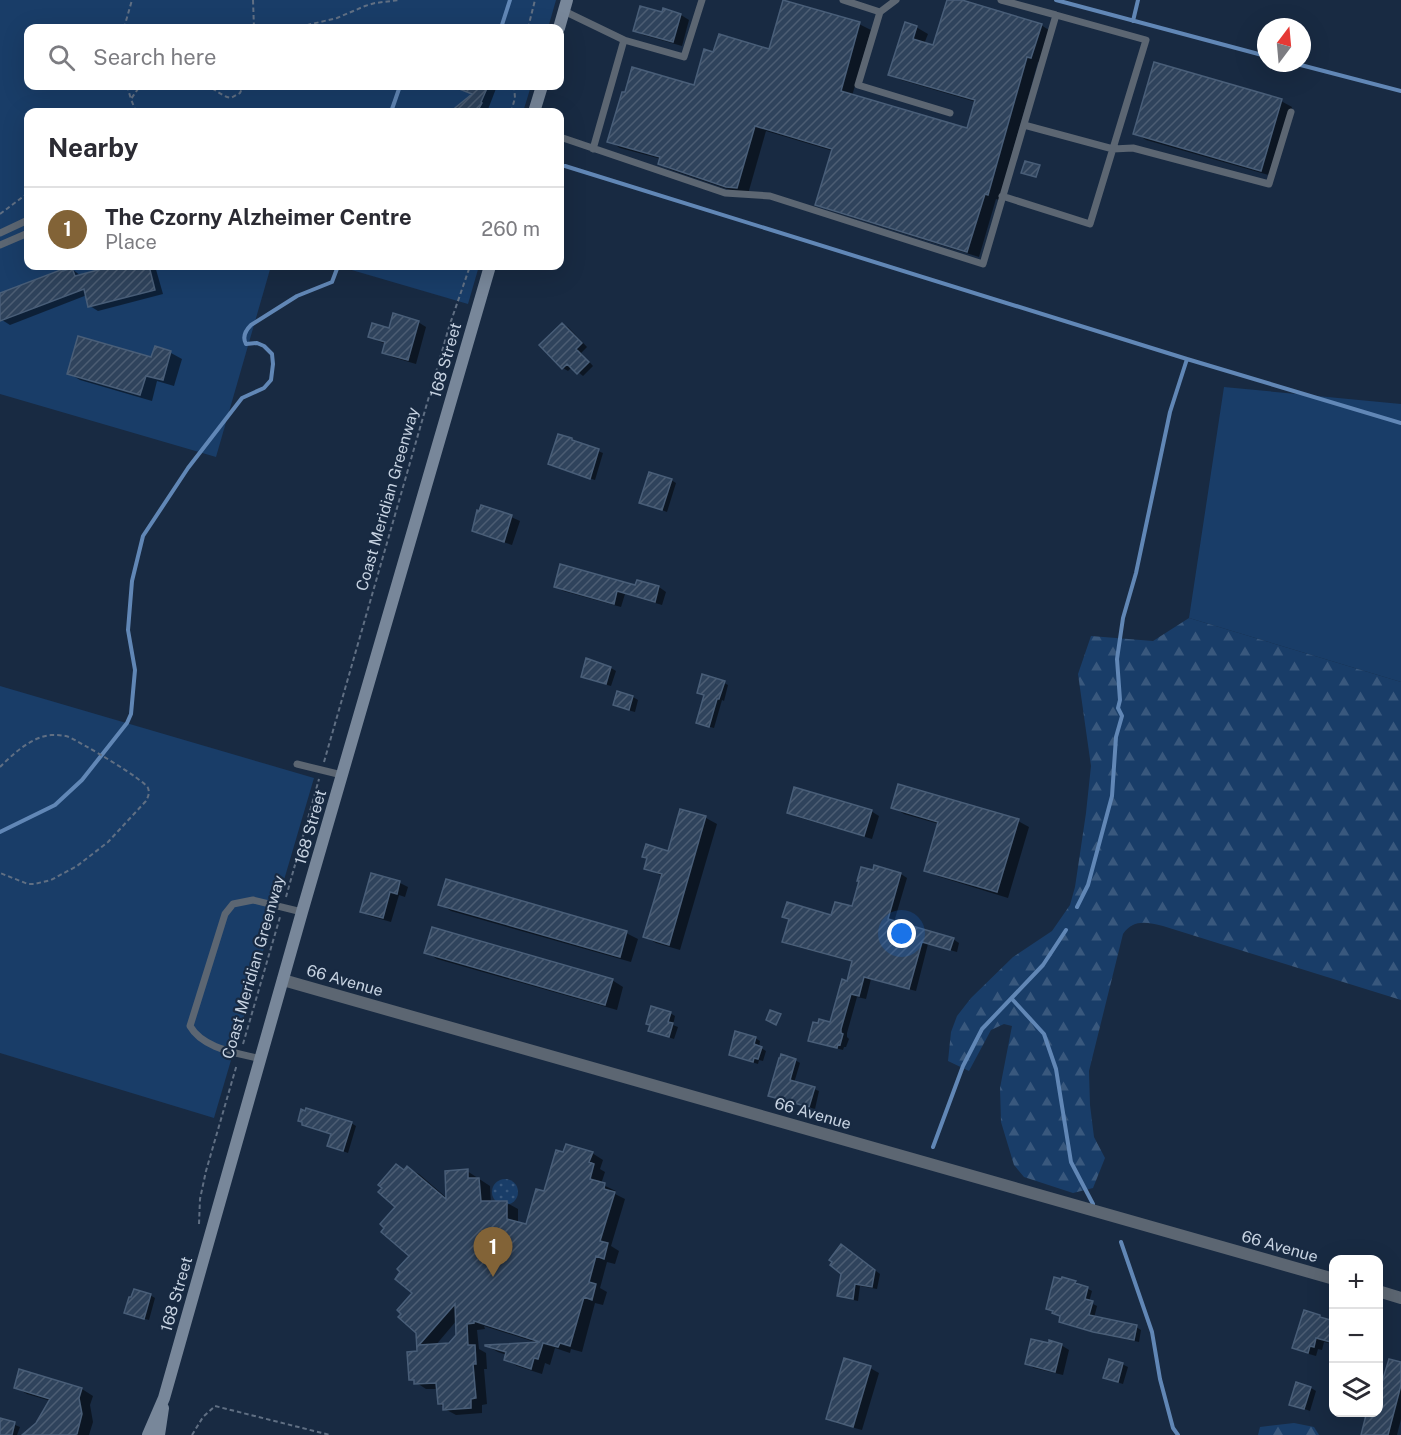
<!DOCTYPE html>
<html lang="en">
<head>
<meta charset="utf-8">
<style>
  body { margin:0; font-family:"Public Sans",sans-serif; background:#f2f2f3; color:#2b2b33 }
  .controls { position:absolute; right:18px; bottom:18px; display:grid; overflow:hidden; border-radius:12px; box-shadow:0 6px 24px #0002 }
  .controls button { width:54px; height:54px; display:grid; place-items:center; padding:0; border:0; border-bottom:2px solid #e1e1e2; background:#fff; color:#2b2b33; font:30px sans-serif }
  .compass { position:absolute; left:1257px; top:18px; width:54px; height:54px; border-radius:50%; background:#fff; box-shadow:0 6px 24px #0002; rotate:16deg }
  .you { position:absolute; left:902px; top:934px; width:21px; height:21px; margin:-15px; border:4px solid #fff; border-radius:50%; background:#1a73e8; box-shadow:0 0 0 9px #1a73e833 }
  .badge { display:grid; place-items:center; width:39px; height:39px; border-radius:50%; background:#826337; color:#fff; font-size:20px; font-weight:700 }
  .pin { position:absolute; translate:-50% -50px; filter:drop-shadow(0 2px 3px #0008) }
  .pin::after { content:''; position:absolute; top:32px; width:21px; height:18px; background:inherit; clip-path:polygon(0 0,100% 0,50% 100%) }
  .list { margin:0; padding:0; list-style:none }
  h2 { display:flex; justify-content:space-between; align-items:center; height:78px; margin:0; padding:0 24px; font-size:26px }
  h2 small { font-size:20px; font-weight:400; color:#7c7c81 }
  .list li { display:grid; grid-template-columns:39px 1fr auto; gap:18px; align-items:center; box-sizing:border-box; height:84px; padding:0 24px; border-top:2px solid #e1e1e2 }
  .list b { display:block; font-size:22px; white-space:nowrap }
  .list p { margin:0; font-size:20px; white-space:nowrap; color:#7c7c81 }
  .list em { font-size:20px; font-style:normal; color:#7c7c81 }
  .icon { flex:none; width:33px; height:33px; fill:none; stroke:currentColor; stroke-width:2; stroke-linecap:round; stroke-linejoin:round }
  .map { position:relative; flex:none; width:1401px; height:1435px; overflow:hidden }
  .search { position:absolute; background:#fff; box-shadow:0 6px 24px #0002; left:24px; top:24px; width:540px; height:66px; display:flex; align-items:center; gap:15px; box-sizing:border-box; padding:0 21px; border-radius:12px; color:#7c7c81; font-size:22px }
  .panel { position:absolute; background:#fff; box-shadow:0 6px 24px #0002; left:24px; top:108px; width:540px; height:162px; border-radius:12px }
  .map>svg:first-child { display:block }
</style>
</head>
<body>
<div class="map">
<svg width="1401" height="1435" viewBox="0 0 1401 1435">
  <defs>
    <pattern id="forest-firs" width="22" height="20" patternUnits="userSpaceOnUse" patternTransform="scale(1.5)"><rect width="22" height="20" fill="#193d68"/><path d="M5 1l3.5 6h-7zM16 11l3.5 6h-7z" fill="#39587d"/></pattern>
    <pattern id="garden-dots" width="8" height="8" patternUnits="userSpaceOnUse" patternTransform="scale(1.5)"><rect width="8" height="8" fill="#193d68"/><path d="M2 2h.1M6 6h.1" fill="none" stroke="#39587d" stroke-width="1.8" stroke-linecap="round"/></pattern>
    <pattern id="building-hatch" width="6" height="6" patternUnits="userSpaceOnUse" patternTransform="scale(1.5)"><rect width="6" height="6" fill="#2f435c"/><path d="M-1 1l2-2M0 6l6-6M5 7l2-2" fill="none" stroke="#4c5d73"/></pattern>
  </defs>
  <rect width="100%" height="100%" fill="#182a42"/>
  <path fill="#193d68" d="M0 0H556L548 28H28V86H531L523 112H28V266H271L216 457 0 394Z
    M338 266H479L468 304Z
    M1224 387 1401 404V682L1189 618Z
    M0 686 314 778 214 1118 0 1053Z"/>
  <path fill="url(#forest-firs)" d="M1189 618 1401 682V1000L1163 926C1147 922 1133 919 1123 934L1089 1071 1090 1105 1094 1137 1105 1158 1093 1188 1073 1193 1024 1177 1014 1165 1001 1122 1000 1088 1012 1026 1004 1024 991 1030 969 1071 948 1061 951 1032 957 1016 971 998 1013 957 1052 931 1070 905 1075 887 1086 813 1091 766 1078 674 1091 636 1153 641Z
    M1294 1423 1314 1427 1319 1435H1258L1260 1427Z"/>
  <path fill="url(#garden-dots)" d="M492 1192a13 13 0 1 1 26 0a13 13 0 1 1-26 0Z"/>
  <path fill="#0007" fill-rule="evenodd" d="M949 0H957L1041 25 1052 32 1043 63 1038 62 999 200 996 199 979 257 828 210 817 204 833 151 766 131 748 194 739 193 671 170 659 164 661 159 620 148 609 141 695 87 714 54 770 51 859 24 871 30 852 96 968 130 976 102 901 80 890 74 916 27 928 34 924 44 934 47Z
    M664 10 681 15 689 20 682 46 643 35 635 30 663 14Z
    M470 86H497L487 112H453L474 94 468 91Z
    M1281 101 1292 107 1272 176 1146 140 1135 133Z
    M119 266H155L163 294 98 311 90 306 87 295 10 325 2 320 0 314V295L62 271 65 272 72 269 81 276Z
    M418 322 426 327 416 364 392 357 384 352 386 344 378 341 370 337Z
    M562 324 568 327 587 347 581 353 593 366 583 376 572 367 568 371 563 368Z
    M156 348 171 353 182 359 174 386 157 381 152 401 80 380 68 373 152 359Z
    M577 443 603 453 595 480 550 464Z
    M671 480 676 483 667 512 641 502Z
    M511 517 520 521 512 545 481 535 473 531Z
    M638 581 659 587 666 592 662 605 625 594 621 607 563 591 555 586 636 587Z
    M611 668 616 671 611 686 587 679 582 676Z
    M724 683 728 685 724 701 722 700 714 728 703 725 706 696 698 692Z
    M618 693 633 697 638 700 635 712 620 708 614 705Z
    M893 807 1018 821 1029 827 1008 898 937 876 926 870 939 824 904 814Z
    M681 811 706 818 717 824 680 950 656 943 645 937 662 876 646 868 648 859 644 856 669 853Z
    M871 811 879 816 872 839 797 817 788 812Z
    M875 867 901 874 907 878 894 922 953 939 959 943 957 952 928 944 916 991 871 979 866 999 857 997 847 1033V1037L849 1039 846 1047H844L843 1050 816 1043 810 1040 831 1024 848 983 853 962 790 945 783 941 790 920 784 916 833 917 853 908 874 872Z
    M372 875 400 883 408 887 405 897 399 895 391 922 370 916 362 912Z
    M440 904 626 933 638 939 631 962 451 911Z
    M426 952 612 980 623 987 617 1010 437 959Z
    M670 1013 675 1016 673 1025 678 1027 674 1039 655 1033 650 1030Z
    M755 1038 760 1041 759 1047 766 1051 763 1061 759 1060 758 1064 735 1057 730 1054Z
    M795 1060 800 1063 794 1083 814 1089 819 1091 815 1109 775 1098 770 1095Z
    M351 1123 356 1126 348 1153 329 1146 333 1134 308 1127 303 1124Z
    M592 1153 603 1160 600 1169 605 1172 601 1184 616 1191 615 1194 625 1199 611 1246 619 1251 615 1264 607 1262 600 1288 607 1292 603 1305 595 1303 582 1352 571 1349 570 1353 555 1348 550 1365 545 1363 542 1374 517 1366 506 1360 507 1355 498 1352 487 1346 538 1343 484 1326 485 1329 477 1330 479 1349 486 1353 487 1369H484L487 1404 482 1405V1413L456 1415 445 1409 444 1407 439 1404 438 1389H426L411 1379 419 1352 411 1255 398 1207 405 1171 407 1168 419 1174 448 1199 467 1171 490 1186 491 1203H507L518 1209V1224L527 1226 545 1193ZM457 1320 458 1335 450 1345 435 1346Z
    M847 1249 880 1274 877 1289 860 1286 858 1301 844 1298 839 1295 843 1273 834 1262Z
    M1075 1282 1092 1291 1089 1302 1097 1306 1094 1318 1136 1327 1141 1330 1139 1342 1099 1334 1066 1324 1060 1321 1062 1316 1047 1308Z
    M150 1295 155 1298 149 1320 131 1315 126 1312Z
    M1320 1316 1334 1323V1344L1324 1342 1322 1350 1318 1349 1316 1356 1302 1352 1294 1347Z
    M1050 1345H1061L1069 1350 1063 1375 1034 1368 1026 1363Z
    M1122 1364 1128 1367 1123 1384 1110 1380 1105 1377Z
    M1401 1364V1419L1397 1435H1362L1373 1419 1375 1412H1378Z
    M870 1368 879 1373 862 1430 836 1423 828 1418Z
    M15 1387 82 1389 93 1396 90 1405 93 1422 89 1435H30L51 1401 27 1394Z
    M1311 1388 1316 1391 1310 1411 1291 1404Z
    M0 1419 20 1427 17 1435H0Z"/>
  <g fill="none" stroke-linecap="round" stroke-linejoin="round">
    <path stroke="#6187b6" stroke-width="4" d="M1056 0 1266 56
      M1133 21 1138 0
      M501 28 510 0
      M1293 63 1401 91
      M391 112 400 86
      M565 166 1187 359 1401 423
      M0 832 55 805 82 780 127 723 131 714 135 670 128 630 132 581 143 536 188 468 242 398 264 388 271 380 273 364 272 354 264 346 257 343 246 344C242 337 246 330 251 325L297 296 332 282 338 266
      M1077 907 1088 885 1112 796 1116 737 1122 716 1118 708 1120 700 1117 659 1123 618 1136 573 1170 412 1187 359
      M1012 999 1044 1034 1056 1069 1071 1162 1093 1204
      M933 1147 963 1066 982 1029 1043 965 1066 930
      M1121 1242 1152 1332 1160 1379 1173 1428 1178 1435"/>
  </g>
  <path fill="url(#building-hatch)" stroke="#495e78" stroke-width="1.5" fill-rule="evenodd" d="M783 0 860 22 841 91 967 128 975 100 888 75 905 22 917 26 913 39 933 45 947 0H962L1042 24 1031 58 1027 57 988 195 985 194 967 252 815 205 832 149 755 126 737 188 726 187 658 164 660 157 607 142 622 92H625L632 67 694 85 704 49 713 52 719 34 769 49Z
    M640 6 662 12 663 8 681 14 673 42 633 31Z
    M1154 62 1282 99 1261 171 1133 134Z
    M452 86H488L481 102 482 103 477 112H450L472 94Z
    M1025 161 1040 165 1036 177 1021 173Z
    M113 266H149L155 290 88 307 84 289 0 321V293L63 269V271L72 268 75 276Z
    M393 313 419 321 408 360 382 353 385 342 368 337 372 323 389 328Z
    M562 323 582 343 576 349 589 362 577 374 567 364 562 369 539 345Z
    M78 336 151 357 155 346 171 351 163 380 146 376 140 395 67 374Z
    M558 434 572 438V440L599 449 590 479 548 464Z
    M649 472 672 479 662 510 639 503Z
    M481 505 512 515 504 542 472 531 477 510 479 511Z
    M560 564 635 585 637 580 659 586 655 602 617 591 614 604 554 587Z
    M586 658 611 667 606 684 581 677Z
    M702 674 725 681 719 699H717L709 727 696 723 704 695 697 693Z
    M617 691 633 696 629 710 613 705Z
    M898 784 1019 819 997 892 924 871 938 822 891 808Z
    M794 787 872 810 864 836 787 813Z
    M680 809 706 816 669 945 643 937 662 874 644 869 647 858 642 857 646 844 668 851Z
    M874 865 901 873 888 919 954 938 950 950 922 942 909 989 864 977 859 996 851 994 841 1029V1033L843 1034 840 1045 838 1044 837 1048 808 1041 813 1022 818 1023 819 1019 830 1022 842 979 847 981 852 961 782 942 789 919 782 917 787 902 831 915 835 902 852 906 859 881H857L861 867 873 870Z
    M371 873 400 881 397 894 390 892 383 918 360 912Z
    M446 879 627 931 620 957 438 905Z
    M432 927 613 979 605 1005 424 953Z
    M651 1006 671 1012 668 1022 673 1023 669 1037 648 1031 650 1025 646 1024Z
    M770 1010 781 1014 776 1025 766 1020Z
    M735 1031 756 1037 754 1044 762 1047 758 1059 754 1058 753 1062 729 1055Z
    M781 1054 796 1059 790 1080 815 1087 809 1107 768 1096 779 1058H780Z
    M306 1108 352 1122 343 1151 327 1146 331 1134 302 1125V1122L298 1121 301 1109 305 1111Z
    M566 1144 593 1152 589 1162 594 1164 590 1179 605 1183 604 1189 615 1192 600 1241 608 1243 604 1259 596 1256 589 1282 596 1284 592 1300 584 1297 570 1346 560 1343 558 1347 543 1343 538 1359 534 1358 531 1369 504 1360 506 1352 485 1346V1345L540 1342 474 1321V1323L467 1324 468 1345H475L476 1364H473L476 1398 471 1399V1408L443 1410V1404H438L436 1383 414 1384V1380H409L407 1352 417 1351 416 1333 398 1317 401 1314 397 1310 412 1293 395 1279 400 1272 397 1269 409 1256 381 1232 384 1228 380 1224 395 1207 378 1192 382 1188 378 1185 396 1164 404 1170 407 1166 446 1199 445 1171 468 1169V1178H479L481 1201H507V1219L526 1224 536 1189 544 1191 556 1150 563 1152ZM455 1304 456 1335 449 1343 419 1345Z
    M841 1244 875 1270 872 1287 855 1284 853 1299 837 1296 841 1274 830 1265 832 1262 829 1260Z
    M1054 1277 1061 1279 1062 1277 1076 1281 1075 1283 1088 1287 1085 1299 1093 1301 1089 1315 1137 1325 1134 1340 1093 1332 1059 1322 1060 1316 1052 1313 1053 1311 1046 1309Z
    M134 1289 151 1294 144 1319 124 1313 129 1297H131Z
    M1304 1310 1320 1315V1317L1334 1321V1343L1316 1338 1314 1347 1310 1346 1308 1353 1292 1348Z
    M1031 1339 1049 1343V1340L1062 1344 1055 1372 1025 1364Z
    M844 1358 871 1366 853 1427 826 1419Z
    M1109 1359 1123 1363 1118 1382 1103 1378Z
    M1389 1359 1401 1362V1385L1388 1435H1361L1366 1415 1372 1417 1374 1413H1378V1395Z
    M19 1369 82 1388 79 1398 82 1414 77 1434 73 1435H22L36 1423 50 1399 14 1388Z
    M1296 1382 1311 1387 1304 1409 1289 1405Z
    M0 1418 15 1422 12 1435H0Z"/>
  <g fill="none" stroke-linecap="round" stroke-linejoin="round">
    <path stroke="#606f83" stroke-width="2" stroke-dasharray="4.5 3" stroke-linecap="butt" d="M253 0 254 28
      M124 28 132 0
      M300 28 303 26 337 18 365 6 375 3 400 0
      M528 28 535 0
      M127 86 131 99
      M205 86C214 87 220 96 231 98L240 93 243 86
      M136 112 131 99 140 86
      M511 112 515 98 514 86
      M0 214 28 193
      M324 762 449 327 470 266
      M0 767C13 754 31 737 51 735 57 735 63 735 69 737 80 742 145 780 148 788 150 793 148 797 146 801L108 842 77 866 51 880 34 884H28L0 873
      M286 897 319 779
      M243 1044 280 917
      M199 1224 200 1199 206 1171 237 1064
      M192 1435 203 1417 215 1406 330 1435"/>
    <path stroke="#5c6672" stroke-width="7" d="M843 0 880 12 896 0
      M564 11 624 40 593 149
      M880 12 858 85 950 113
      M624 40 684 57 702 0
      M1024 125 1113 149 1133 148 1269 184 1291 112
      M560 137 725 193 770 196 983 264 1056 15 1001 0
      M1002 196 1090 224 1146 40 1056 15
      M0 233 28 220
      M0 245 28 233
      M297 764 342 775
      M261 1059C238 1053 203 1049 190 1026L225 914 233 904 253 900 302 912"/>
    <path stroke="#5c6672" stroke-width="12" d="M283 980 1334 1279
      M1378 1291 1401 1298"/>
    <path stroke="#78879a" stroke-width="12" d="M559 28 567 0
      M534 112 542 86
      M148 1435 164 1398 302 912 490 266
      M159 1435 163 1408"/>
  </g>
  <g text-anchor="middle" stroke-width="4.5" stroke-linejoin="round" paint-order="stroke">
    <g font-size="16" fill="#c7d3e2" stroke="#182a42">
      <text transform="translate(445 360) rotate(-74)" y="6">168 Street</text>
      <text transform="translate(387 499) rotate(-74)" y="6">Coast Meridian Greenway</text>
      <text transform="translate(310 827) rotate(-74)" y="6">168 Street</text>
      <text transform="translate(253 967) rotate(-74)" y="6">Coast Meridian Greenway</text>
      <text transform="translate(345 980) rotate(16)" y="6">66 Avenue</text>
      <text transform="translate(813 1113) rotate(16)" y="6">66 Avenue</text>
      <text transform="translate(1280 1246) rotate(16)" y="6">66 Avenue</text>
      <text transform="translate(176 1294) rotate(-74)" y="6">168 Street</text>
    </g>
  </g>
</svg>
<div class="controls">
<button>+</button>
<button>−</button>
<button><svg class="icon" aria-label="layers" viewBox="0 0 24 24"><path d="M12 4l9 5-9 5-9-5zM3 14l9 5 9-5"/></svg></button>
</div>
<svg class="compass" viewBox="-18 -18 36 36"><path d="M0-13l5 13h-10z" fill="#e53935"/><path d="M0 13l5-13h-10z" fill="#7c7c81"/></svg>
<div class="you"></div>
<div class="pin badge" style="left:493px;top:1277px">1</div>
<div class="search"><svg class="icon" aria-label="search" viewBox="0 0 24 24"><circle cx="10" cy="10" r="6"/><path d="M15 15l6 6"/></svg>Search here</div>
<section class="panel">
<h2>Nearby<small></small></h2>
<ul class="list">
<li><span class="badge">1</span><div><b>The Czorny Alzheimer Centre</b><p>Place</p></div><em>260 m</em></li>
</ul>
</section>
</div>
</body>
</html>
